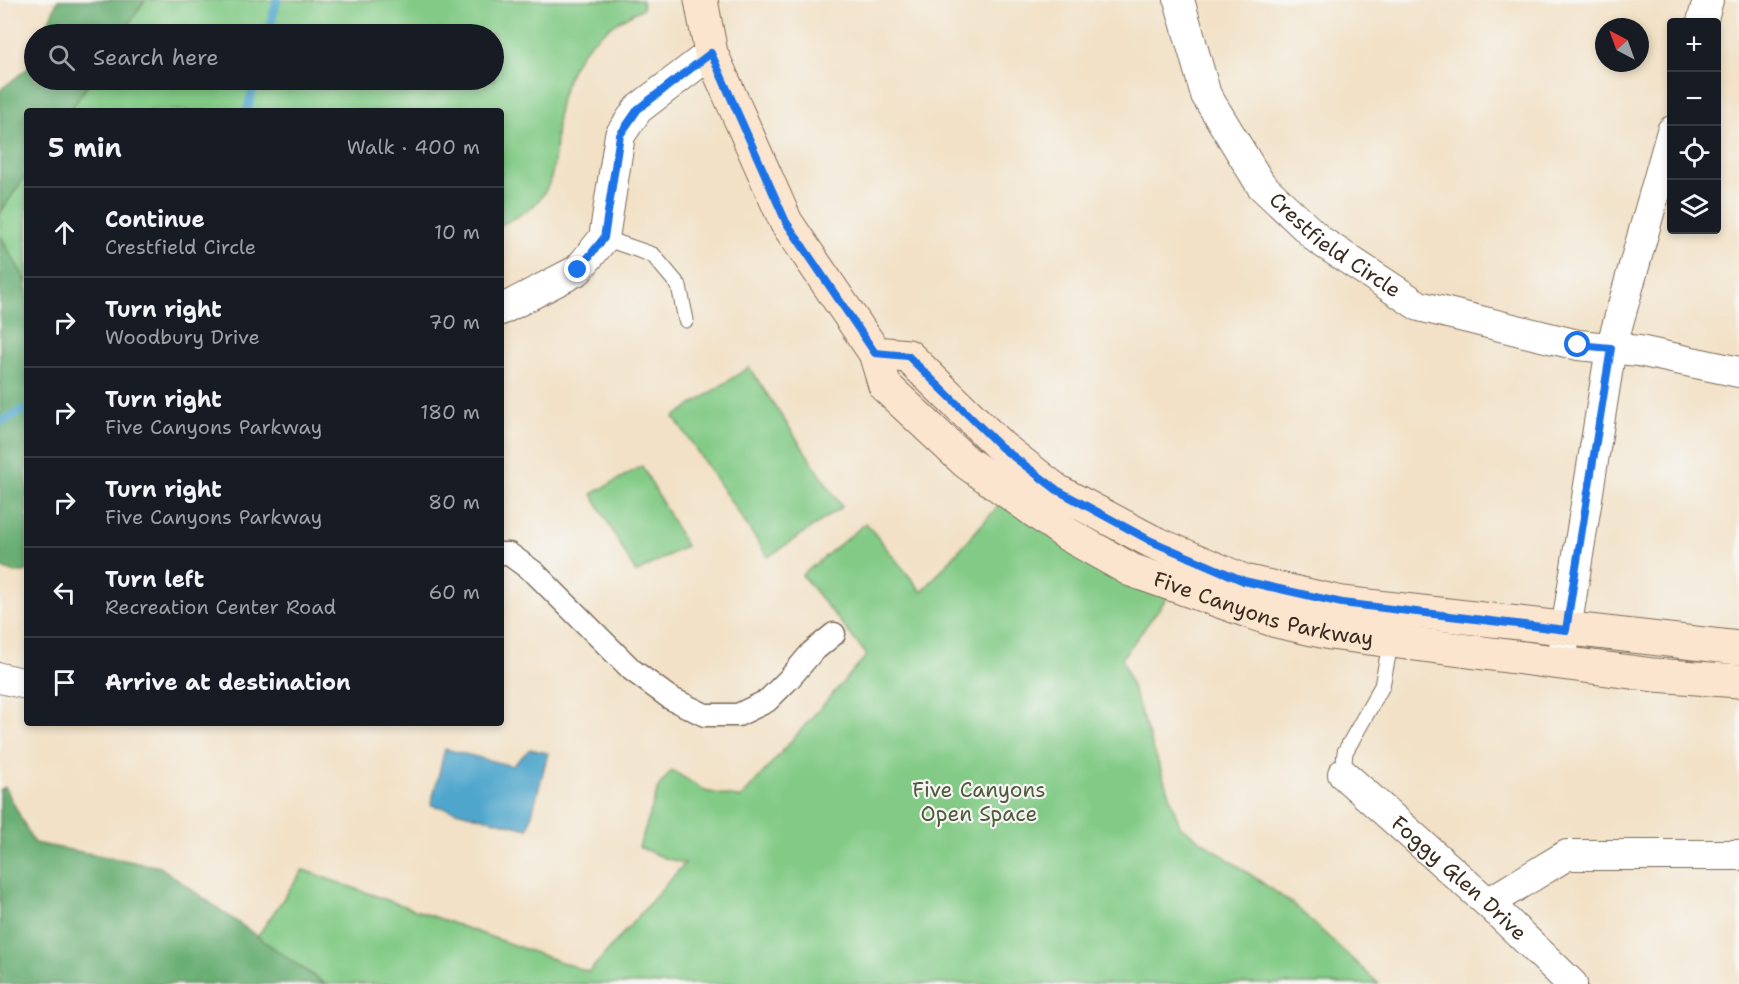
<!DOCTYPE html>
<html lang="en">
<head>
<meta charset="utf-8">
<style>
  body { margin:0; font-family:"Shantell Sans",sans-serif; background:#242831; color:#f1f3f6 }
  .controls { position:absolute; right:18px; top:18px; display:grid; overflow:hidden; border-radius:6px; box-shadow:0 3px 9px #0003 }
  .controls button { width:54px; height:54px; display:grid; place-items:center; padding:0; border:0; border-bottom:2px solid #363941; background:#171b24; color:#f1f3f6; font:30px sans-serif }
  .compass { position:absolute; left:1595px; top:18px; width:54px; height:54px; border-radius:50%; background:#171b24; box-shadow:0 3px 9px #0003; rotate:319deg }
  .stop { position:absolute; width:18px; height:18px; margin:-14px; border:4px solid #1a73e8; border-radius:50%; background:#fff }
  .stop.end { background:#1a73e8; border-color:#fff; box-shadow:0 2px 6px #0008 }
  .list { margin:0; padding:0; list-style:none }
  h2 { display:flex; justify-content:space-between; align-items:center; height:78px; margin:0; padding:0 24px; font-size:26px }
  h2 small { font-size:20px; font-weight:400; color:#9ea1a6 }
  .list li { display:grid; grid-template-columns:39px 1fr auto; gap:18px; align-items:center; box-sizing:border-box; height:90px; padding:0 24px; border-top:2px solid #363941 }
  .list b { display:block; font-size:22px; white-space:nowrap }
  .list p { margin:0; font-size:20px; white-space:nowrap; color:#9ea1a6 }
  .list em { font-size:20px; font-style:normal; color:#9ea1a6 }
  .icon { flex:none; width:33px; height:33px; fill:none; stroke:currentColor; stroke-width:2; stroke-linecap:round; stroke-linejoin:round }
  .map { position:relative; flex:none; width:1739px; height:984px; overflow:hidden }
  .search { position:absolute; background:#171b24; box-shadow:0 3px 9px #0003; left:24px; top:24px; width:480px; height:66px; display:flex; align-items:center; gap:15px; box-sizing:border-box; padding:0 21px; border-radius:33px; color:#9ea1a6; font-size:22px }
  .panel { position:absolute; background:#171b24; box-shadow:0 3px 9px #0003; left:24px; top:108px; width:480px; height:618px; border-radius:6px }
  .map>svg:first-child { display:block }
</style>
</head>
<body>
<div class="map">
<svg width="1739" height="984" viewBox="0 0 1739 984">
  <rect width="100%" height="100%" fill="#f6f6f2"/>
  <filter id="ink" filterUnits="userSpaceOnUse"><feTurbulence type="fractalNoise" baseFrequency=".0167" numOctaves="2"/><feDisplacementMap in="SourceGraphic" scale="12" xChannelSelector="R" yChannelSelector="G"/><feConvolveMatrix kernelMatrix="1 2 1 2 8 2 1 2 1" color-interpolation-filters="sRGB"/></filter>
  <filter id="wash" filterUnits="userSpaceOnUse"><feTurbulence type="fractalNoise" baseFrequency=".008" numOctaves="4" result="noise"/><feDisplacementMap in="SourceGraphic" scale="24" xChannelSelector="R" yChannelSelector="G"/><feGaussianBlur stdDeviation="1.35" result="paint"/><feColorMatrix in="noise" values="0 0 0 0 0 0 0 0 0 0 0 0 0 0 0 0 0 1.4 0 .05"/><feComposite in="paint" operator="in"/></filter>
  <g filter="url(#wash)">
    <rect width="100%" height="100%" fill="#f2e1c6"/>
    <path fill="#82ca86" stroke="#5e7a52" stroke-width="1.5" d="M145 0H642L643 8C614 23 585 40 571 71 563 88 558 106 557 124 554 154 558 184 533 206 524 214 512 219 501 225V111H70L91 80H494V34H122Z
      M27 173V283L0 235V213Z
      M749 367 842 507 768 557 674 417Z
      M642 466 686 546 636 573 592 494Z
      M1008 495 1176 586 1122 658 1180 826 1293 904 1379 984H326L257 937 303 870 589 972 685 863 667 859 639 847 659 786 672 770 705 791 741 798 867 655 802 575 866 523 922 592Z"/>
    <path fill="#69ae73" stroke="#526c48" stroke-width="1.5" d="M58 0H145L122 34H43Z
      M34 53V80H91L70 111H27V173L0 213V90L28 68Z
      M0 235 27 283V571L14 573 0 567Z
      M5 787 34 843 160 867 324 984H0V790Z"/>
    <path fill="#50a6cc" stroke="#466875" stroke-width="1.5" d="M445 749 512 766 530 749 548 753 528 829 431 805Z"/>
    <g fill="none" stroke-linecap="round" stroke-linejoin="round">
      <path stroke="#50a6cc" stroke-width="9" d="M268 34 277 0
        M247 111 256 80
        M0 422 27 408"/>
    </g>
  </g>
  <g filter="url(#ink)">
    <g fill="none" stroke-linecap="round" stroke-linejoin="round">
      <g stroke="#7b6a59" stroke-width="17">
        <path id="service" d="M604 238 653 255 679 286 686 320
          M1343 774 1345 752 1382 686 1391 640"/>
      </g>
      <g stroke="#7b6a59" stroke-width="25">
        <path id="pedestrian" d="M501 554H509L535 573 632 670 670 698 705 715H738L767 701 789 679 812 652 834 634"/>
      </g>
      <g stroke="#7b6a59" stroke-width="32">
        <g id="minor">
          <path id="s1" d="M1179 0 1206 95 1261 185 1319 240 1419 306 1578 345 1639 351 1739 372"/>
          <path d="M1702 22 1708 0"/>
          <path d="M501 310 578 270 604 238 620 135 638 109 711 53"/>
          <path d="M1561 661 1611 348 1672 131"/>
          <path d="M0 678 27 684"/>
          <path id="s2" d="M1343 774 1488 903 1572 984"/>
          <path d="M1488 903 1567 855H1739"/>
        </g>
      </g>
      <g stroke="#7b6a59" stroke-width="35">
        <g id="secondary">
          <path id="s3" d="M701 0 711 53 786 222 875 353 885 386 966 462 1067 534 1131 570 1276 621 1330 633 1654 675 1739 681"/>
          <path d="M875 353 908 356 1001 447 1057 491 1151 541 1244 581 1342 603 1739 648"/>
        </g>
      </g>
      <use href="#service" stroke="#fff" stroke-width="15"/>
      <use href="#pedestrian" stroke="#fff" stroke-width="22"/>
      <use href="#minor" stroke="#fff" stroke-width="30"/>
      <use href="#secondary" stroke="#fbe5cf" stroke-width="33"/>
    </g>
  </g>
  <g fill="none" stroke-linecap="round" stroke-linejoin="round" filter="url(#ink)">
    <path stroke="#1a73e8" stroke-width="8" d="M578 270 604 238 620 135 638 109 711 53 786 222 875 353 908 356 1001 447 1057 490 1151 541 1244 581 1342 603 1566 630 1611 348 1578 345"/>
  </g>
  <g text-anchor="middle" stroke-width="4.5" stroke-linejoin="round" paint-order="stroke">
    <g font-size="21" fill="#3b2a1e" stroke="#f6f6f2">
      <text dy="7" stroke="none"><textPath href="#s1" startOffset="300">Crestfield Circle</textPath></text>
      <text dy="7" stroke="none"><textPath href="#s3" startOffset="879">Five Canyons Parkway</textPath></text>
      <text dy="7" stroke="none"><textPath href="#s2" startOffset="156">Foggy Glen Drive</textPath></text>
    </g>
    <g font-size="21" fill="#505a3d" stroke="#f6f6f2">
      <text x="979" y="797">Five Canyons<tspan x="979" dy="24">Open Space</tspan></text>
    </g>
  </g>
</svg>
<div class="controls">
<button>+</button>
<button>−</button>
<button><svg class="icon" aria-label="locate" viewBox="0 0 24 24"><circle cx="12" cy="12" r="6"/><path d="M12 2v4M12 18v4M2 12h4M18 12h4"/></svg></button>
<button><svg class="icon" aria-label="layers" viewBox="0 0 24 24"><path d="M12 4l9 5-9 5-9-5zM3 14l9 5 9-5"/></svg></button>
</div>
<svg class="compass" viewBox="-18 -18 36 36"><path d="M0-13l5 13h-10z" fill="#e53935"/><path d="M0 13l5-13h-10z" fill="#9ea1a6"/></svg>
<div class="stop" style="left:1578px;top:345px"></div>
<div class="stop end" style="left:578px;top:270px"></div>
<div class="search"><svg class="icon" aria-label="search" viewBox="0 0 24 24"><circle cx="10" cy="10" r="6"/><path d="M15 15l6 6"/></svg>Search here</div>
<section class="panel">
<h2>5 min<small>Walk · 400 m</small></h2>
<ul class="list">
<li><svg class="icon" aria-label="ahead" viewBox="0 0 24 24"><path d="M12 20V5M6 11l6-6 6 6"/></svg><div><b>Continue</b><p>Crestfield Circle</p></div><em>10 m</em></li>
<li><svg class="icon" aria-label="right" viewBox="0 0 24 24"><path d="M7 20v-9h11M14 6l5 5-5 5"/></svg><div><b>Turn right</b><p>Woodbury Drive</p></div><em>70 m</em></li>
<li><svg class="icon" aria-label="right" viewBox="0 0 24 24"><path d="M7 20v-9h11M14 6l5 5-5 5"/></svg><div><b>Turn right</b><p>Five Canyons Parkway</p></div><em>180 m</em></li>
<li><svg class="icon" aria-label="right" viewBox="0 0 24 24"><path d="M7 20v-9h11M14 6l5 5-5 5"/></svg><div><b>Turn right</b><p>Five Canyons Parkway</p></div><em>80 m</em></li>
<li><svg class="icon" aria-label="left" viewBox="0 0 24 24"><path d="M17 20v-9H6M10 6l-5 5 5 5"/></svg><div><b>Turn left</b><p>Recreation Center Road</p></div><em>60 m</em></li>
<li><svg class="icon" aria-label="arrive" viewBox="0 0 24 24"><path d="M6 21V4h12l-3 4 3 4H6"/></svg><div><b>Arrive at destination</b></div></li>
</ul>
</section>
</div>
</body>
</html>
